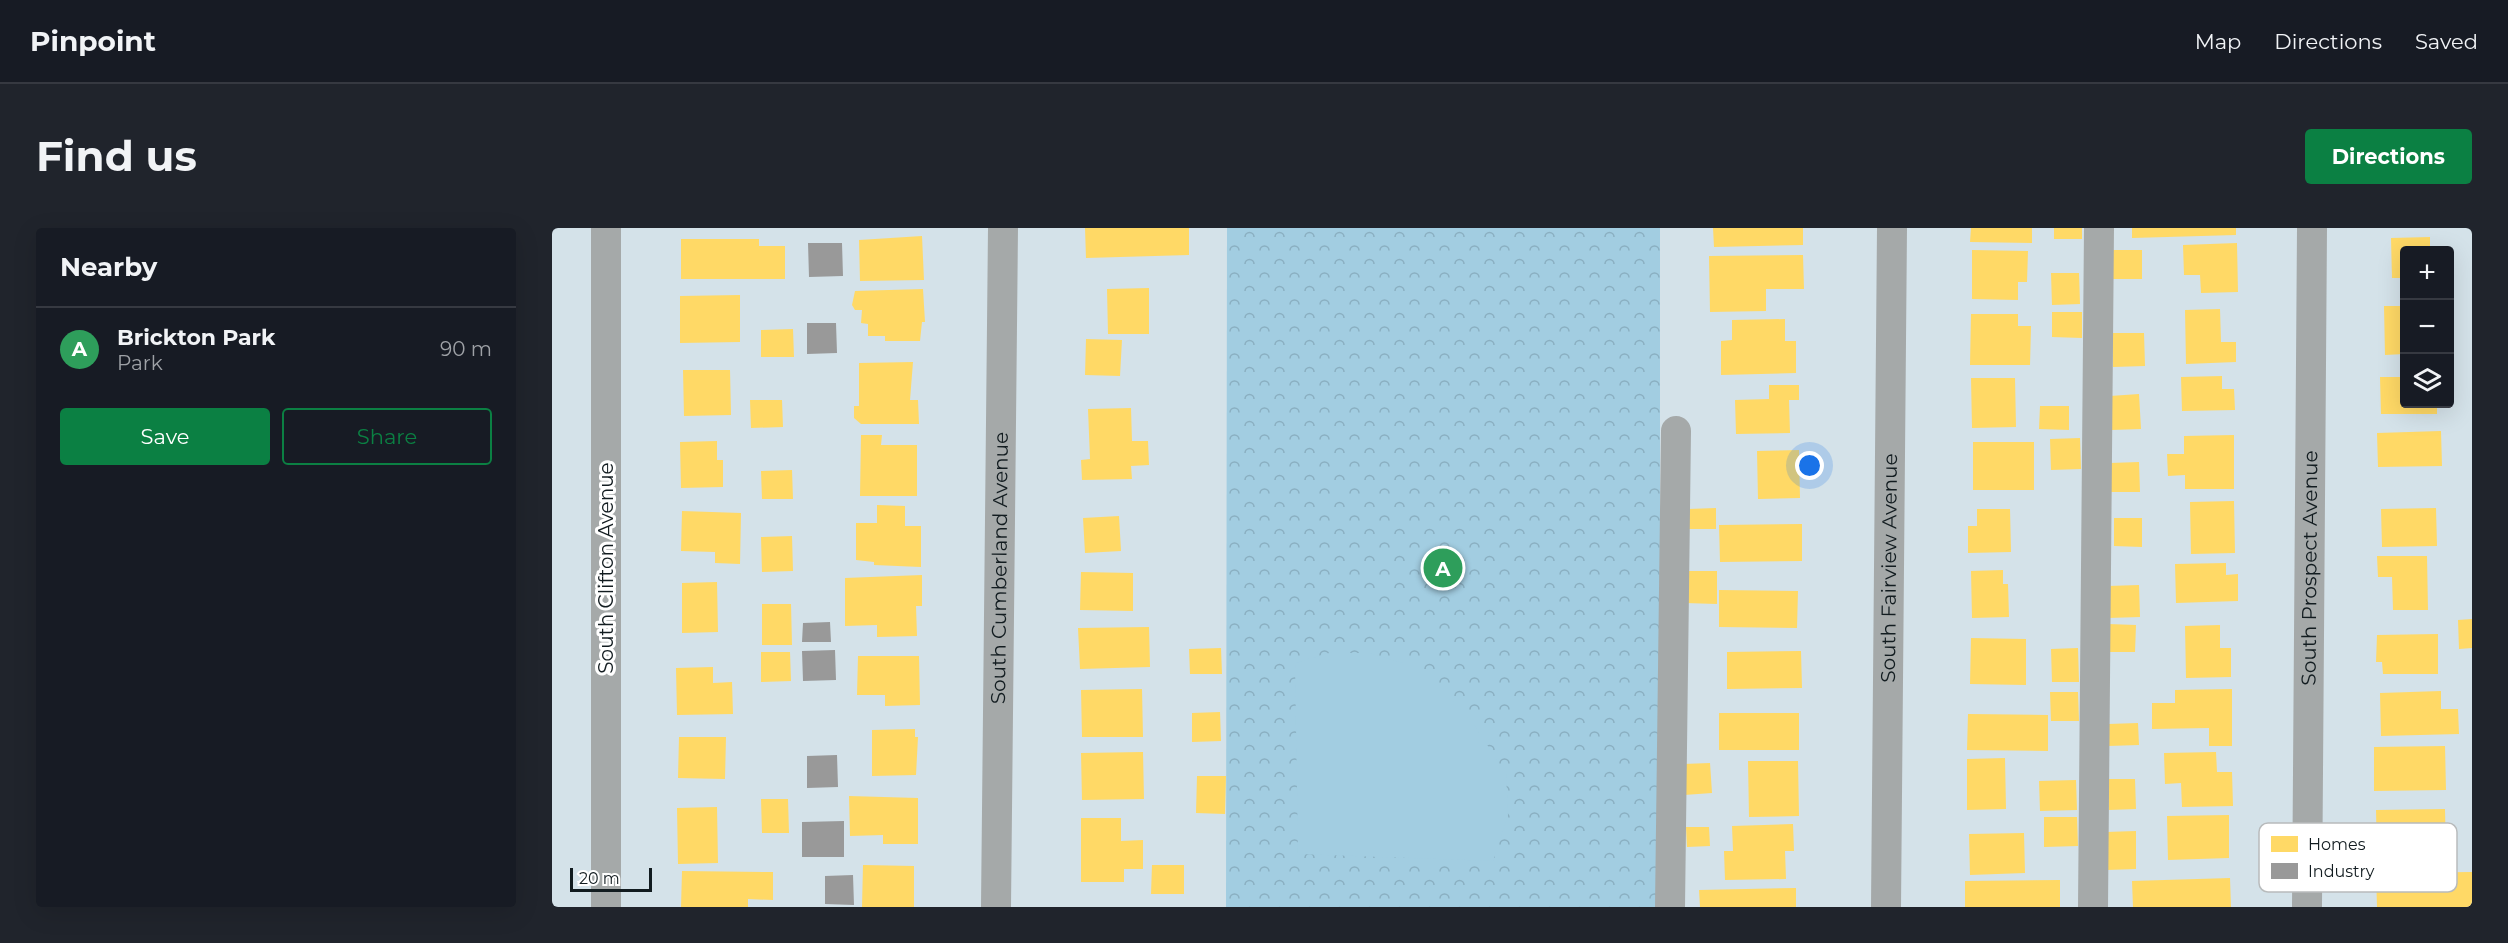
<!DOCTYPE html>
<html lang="en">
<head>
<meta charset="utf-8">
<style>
  body { margin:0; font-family:Montserrat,sans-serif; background:#20242c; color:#f1f3f6 }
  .controls { position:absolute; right:18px; top:18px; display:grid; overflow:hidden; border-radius:6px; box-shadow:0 6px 24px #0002 }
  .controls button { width:54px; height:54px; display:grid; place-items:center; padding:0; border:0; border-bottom:2px solid #363941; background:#171b24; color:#f1f3f6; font:30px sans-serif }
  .scale { position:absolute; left:18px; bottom:15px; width:82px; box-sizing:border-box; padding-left:6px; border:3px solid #121c20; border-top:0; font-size:16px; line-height:21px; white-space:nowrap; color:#121c20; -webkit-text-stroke:4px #fff; paint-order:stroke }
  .you { position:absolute; left:1258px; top:238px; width:21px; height:21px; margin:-15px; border:4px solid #fff; border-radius:50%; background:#1a73e8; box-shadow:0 0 0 9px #1a73e833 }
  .badge { display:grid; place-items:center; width:39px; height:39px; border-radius:50%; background:#0b8043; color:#fff; font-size:20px; font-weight:700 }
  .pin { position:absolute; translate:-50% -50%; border:3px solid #fff; box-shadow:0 2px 6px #0006 }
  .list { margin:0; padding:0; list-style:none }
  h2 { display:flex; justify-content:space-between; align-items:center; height:78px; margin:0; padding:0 24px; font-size:26px }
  h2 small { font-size:20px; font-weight:400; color:#9ea1a6 }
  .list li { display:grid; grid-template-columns:39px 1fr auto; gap:18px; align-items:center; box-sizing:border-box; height:84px; padding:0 24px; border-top:2px solid #363941 }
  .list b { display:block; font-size:22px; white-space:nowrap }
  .list p { margin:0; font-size:20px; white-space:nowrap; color:#9ea1a6 }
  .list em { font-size:20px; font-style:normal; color:#9ea1a6 }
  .actions { display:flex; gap:12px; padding:18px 24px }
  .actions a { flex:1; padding:14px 0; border:2px solid #0b8043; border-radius:6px; text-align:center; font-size:21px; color:#0b8043 }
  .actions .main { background:#0b8043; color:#fff }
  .icon { flex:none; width:33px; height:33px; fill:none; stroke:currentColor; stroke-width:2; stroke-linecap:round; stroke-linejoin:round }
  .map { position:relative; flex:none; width:1920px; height:679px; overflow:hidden; border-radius:6px }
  header { display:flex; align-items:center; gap:36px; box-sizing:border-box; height:84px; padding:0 30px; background:#171b24; border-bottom:2px solid #363941 }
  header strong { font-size:28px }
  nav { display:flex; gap:33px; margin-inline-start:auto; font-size:21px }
  .intro { display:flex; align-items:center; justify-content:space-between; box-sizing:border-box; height:144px; padding:0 36px }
  h1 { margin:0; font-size:42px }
  .button { padding:15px 27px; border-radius:6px; background:#0b8043; color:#fff; font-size:21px; font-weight:700 }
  main { display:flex; gap:36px; padding:0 36px }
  aside { flex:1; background:#171b24; border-radius:6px; box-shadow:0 6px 24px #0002 }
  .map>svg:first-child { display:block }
</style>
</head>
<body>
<header>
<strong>Pinpoint</strong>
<nav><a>Map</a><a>Directions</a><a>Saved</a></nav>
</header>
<div class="intro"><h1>Find us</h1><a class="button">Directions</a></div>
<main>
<aside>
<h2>Nearby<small></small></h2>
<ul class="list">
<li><span class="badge" style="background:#2e9e5b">A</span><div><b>Brickton Park</b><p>Park</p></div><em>90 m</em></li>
</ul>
<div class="actions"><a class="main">Save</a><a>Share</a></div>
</aside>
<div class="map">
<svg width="1920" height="679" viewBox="0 0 1920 679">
  <defs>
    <pattern id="park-crowns" width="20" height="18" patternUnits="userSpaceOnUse" patternTransform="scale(1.5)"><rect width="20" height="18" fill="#a2cde1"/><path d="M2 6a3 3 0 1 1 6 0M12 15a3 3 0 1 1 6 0" fill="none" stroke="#8aafc1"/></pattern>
  </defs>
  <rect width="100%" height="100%" fill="#d4e2e9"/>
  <path fill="url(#park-crowns)" d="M675 0H1108V679H674Z"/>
  <path fill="#a2cde1" d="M777 425H817L855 436 895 466 923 498 954 546 956 587 941 633 746 626 743 435Z"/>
  <path fill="#ffd966" d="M533 0H637V27L534 30Z
    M1161 0H1251V17L1162 19Z
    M1419 0H1480V15L1418 14Z
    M1502 0H1530V11H1502Z
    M1580 0H1684V7L1580 10Z
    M370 8 372 52 308 53 307 12Z
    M1878 9V22H1852V50H1840L1839 10Z
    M129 11H207V18H233V51H129Z
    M1685 15 1686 64 1649 65 1648 47H1632L1631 17Z
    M1420 22 1476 23 1475 54H1466V72L1420 71Z
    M1560 22H1590V51H1559Z
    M1251 27 1252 61H1214V83L1158 84 1157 28Z
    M1499 45H1527L1528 76 1500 77Z
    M597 60V106H556L555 61Z
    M371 61 373 94H370L368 113H333V108H316V96L309 95 310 82H303L300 77 303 63Z
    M188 67V114L128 115V68Z
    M1832 78H1852V126L1833 127Z
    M1668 81 1669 114H1684V134L1634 136 1633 82Z
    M1500 84H1530V110L1500 109Z
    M1419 86H1466V98H1479L1478 137H1418Z
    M1233 91V113H1244V145L1169 147V113L1180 112V92Z
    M241 101 242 129H209V102Z
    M1560 105H1592L1593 138 1561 139Z
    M534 111 570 112 568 148 533 147Z
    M361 134 358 172H366L367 196H309L302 190V178H307V135Z
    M131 142H178L179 187 132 188Z
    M1670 148V161H1682L1683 182 1630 183 1629 149Z
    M1828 149H1852V176H1885V186H1829Z
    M1419 150H1463L1464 199 1420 200Z
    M1217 157H1247V172H1237L1238 205 1184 206 1183 172 1217 171Z
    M1587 166 1589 201 1559 202 1558 168Z
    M198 172H230L231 199 199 200Z
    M1488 178H1517V202L1487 201Z
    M579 180 580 213H596L597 237 579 238 580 251 530 252 529 232 538 231 536 181Z
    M1889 203 1890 238 1826 239 1825 205Z
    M309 207H330L329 217H365V268H308Z
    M1682 207V261H1633V247L1616 248 1615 226H1632V208Z
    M1528 210 1529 241 1499 242 1498 211Z
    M165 213V232H171V259L129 260 128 214Z
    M1421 214H1482V262H1421Z
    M1247 222 1248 270 1206 271 1205 223Z
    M1587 234 1588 264H1558V235Z
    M240 242 241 271H210L209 243Z
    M1682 273 1683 325 1639 326 1638 274Z
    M325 277 353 278V298H369V339L322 337V334L304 332V295H325Z
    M1164 280V301H1137L1136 281Z
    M1884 280 1885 318 1830 319 1829 281Z
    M1425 281H1458L1459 324 1416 325V298H1425Z
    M130 283 189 285 188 336 163 335V324L129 323Z
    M567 288 569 323 533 325 531 290Z
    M1562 290H1590V319L1562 318Z
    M1250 296V333L1168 334 1167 297Z
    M240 308 241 343 210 344 209 309Z
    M1825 328H1875L1876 382H1841L1840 349H1826Z
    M1674 335V347L1686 346V373L1624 375 1623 336Z
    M1451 342V356H1456L1457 389 1420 390 1419 343Z
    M1133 343H1165V376L1133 375Z
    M529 344 581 345V383L528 382Z
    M370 347V378H364L365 408 325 409V397L293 398V350Z
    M165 354 166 404 130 405V355Z
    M1587 357 1588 389 1556 390V358Z
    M1167 362 1246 363 1245 400 1167 399Z
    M210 376H239L240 417H210Z
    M1920 391V420L1907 421 1906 392Z
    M1556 396 1584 397 1583 424H1556Z
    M1668 397V420H1679V449L1634 450 1633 398Z
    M597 399 598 439 528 441 526 400Z
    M1886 406V446H1831L1830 434H1824L1825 407Z
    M1419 410 1474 411V457L1418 456Z
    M669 420 670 446H638L637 421Z
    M1526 420 1527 454H1500L1499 421Z
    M1249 423 1250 460 1175 461V424Z
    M209 424H238L239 453 209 454Z
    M306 428H367L368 477 333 478V467H305Z
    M161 439V455L180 454 181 486 125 487 124 440Z
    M590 461 591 509H530L529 462Z
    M1680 461V518H1657V500L1600 501V475H1623V462Z
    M1889 463V481H1906L1907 506 1829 508 1828 465Z
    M1498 464H1526L1527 493H1499Z
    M668 484 669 513 640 514V485Z
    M1167 485H1247V522H1167Z
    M1416 486 1496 487V523L1415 522Z
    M1586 495 1587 517 1556 518V496Z
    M363 501V509H366L364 547 320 548V502Z
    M127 509H174L173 551 126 550Z
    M1893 518 1894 562 1822 563V519Z
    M591 524 592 571 530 572 529 525Z
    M1664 524 1665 544H1680L1681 578 1630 579 1629 555 1613 556 1612 525Z
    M1453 530 1454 581 1415 582V531Z
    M1196 533H1246L1247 588 1197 589Z
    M1158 535 1160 565 1132 567 1131 536Z
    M645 548H674L673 586 644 585Z
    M1556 551H1583L1584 581 1557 582Z
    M1524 552 1525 582 1488 583 1487 553Z
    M297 568 366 570V616H331V607L298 608Z
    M209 571H236L237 605H210Z
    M165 579 166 635 126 636 125 580Z
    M1893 581 1894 627 1825 628 1824 582Z
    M1677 587V630L1616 632 1615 588Z
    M1492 589H1525L1526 618 1492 619Z
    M529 590H569V613L591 612V641H572V654H529Z
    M1241 596 1242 623H1233L1234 651 1173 652 1172 623H1181L1180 598Z
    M1134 599H1157L1158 618 1135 619Z
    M1584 603V641L1555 642 1554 604Z
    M1472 605 1473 645 1418 647 1417 606Z
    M311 637 362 638V679H310Z
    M600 637H632V666H599Z
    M130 643 221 644V672L196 671V679H129Z
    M1920 644V679H1825L1824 645Z
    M1678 650 1679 679H1581L1580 653Z
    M1508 652V679H1413V653Z
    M1244 660V679H1148L1147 662Z"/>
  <path fill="#999" d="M256 15H290L291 48 257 49Z
    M255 95H284L285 125 255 126Z
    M278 394 279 414H250L251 395Z
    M283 422 284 452 251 453 250 423Z
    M285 527 286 559 255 560V528Z
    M292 593V629H250V594Z
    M301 647 302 677 273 676V648Z"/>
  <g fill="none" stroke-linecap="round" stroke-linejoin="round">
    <g stroke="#a5a9a9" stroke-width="30">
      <path d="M54 0V679"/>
      <path id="s1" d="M444 679 451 0"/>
      <path d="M1118 679 1124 203"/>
      <path id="s2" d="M1334 679 1340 0"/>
      <path d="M1541 679 1547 0"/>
      <path id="s3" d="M1755 679 1760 0"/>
    </g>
  </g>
  <g text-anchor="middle" stroke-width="6" stroke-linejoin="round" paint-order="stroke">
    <g font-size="20" fill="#121c20" stroke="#fff">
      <text dy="7" stroke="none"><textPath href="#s3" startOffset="339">South Prospect Avenue</textPath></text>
      <text transform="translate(54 340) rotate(-90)" y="7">South Clifton Avenue</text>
      <text dy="7" stroke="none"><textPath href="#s1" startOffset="339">South Cumberland Avenue</textPath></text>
      <text dy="7" stroke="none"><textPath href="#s2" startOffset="339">South Fairview Avenue</textPath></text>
    </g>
  </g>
  <rect x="1707" y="595" width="198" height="69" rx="9" fill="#fff" stroke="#b8bbbc" stroke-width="1.5"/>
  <rect x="1719" y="608" width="27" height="16" fill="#ffd966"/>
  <rect x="1719" y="635" width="27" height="16" fill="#999"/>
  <g font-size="16" fill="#121c20">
    <text x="1756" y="622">Homes</text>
    <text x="1756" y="649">Industry</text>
  </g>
</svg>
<div class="controls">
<button>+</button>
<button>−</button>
<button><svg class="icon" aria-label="layers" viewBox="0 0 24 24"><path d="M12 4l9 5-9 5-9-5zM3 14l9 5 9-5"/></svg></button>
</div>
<div class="scale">20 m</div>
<div class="you"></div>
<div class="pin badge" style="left:891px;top:340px;background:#2e9e5b">A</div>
</div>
</main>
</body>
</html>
